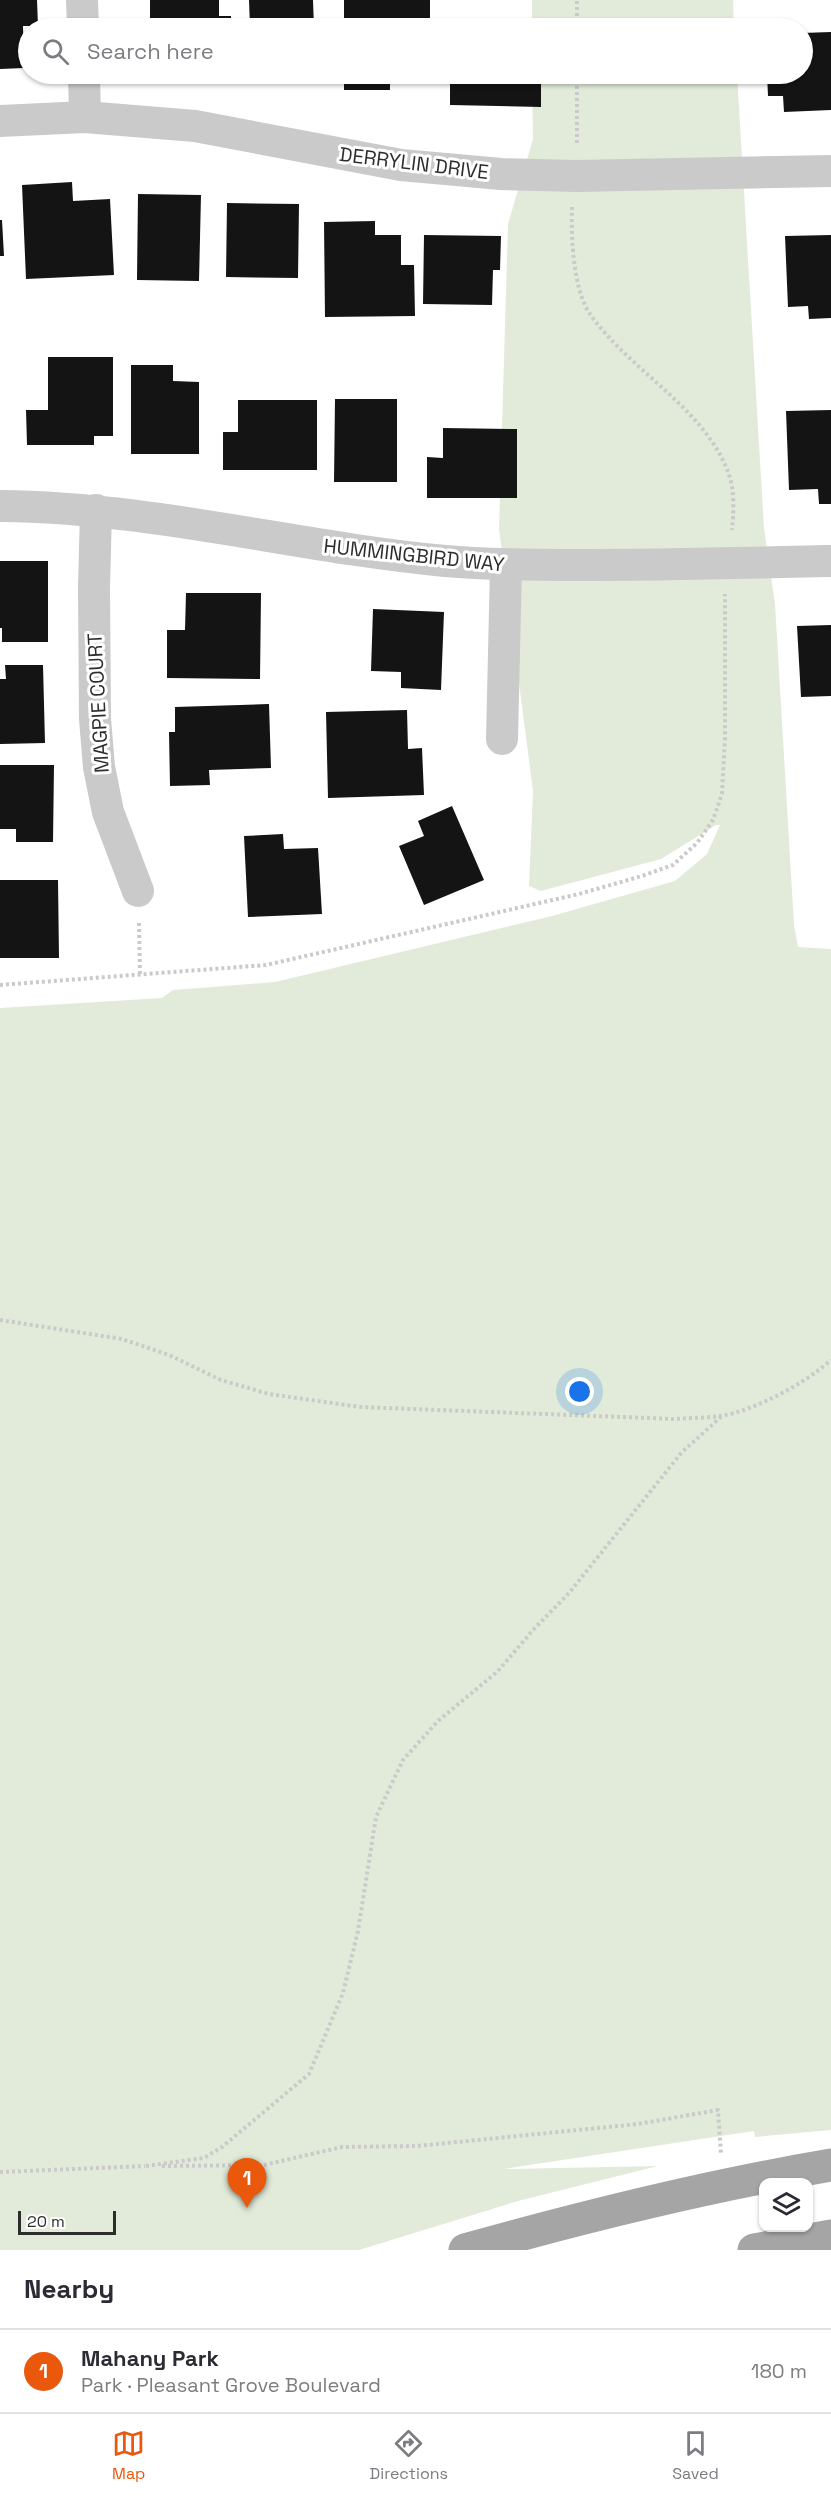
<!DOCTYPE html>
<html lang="en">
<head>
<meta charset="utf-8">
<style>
  body { margin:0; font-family:"Space Grotesk",sans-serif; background:#f7f7f7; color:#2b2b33 }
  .controls { position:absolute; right:18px; bottom:18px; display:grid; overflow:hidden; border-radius:12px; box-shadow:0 2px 4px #0004 }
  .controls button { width:54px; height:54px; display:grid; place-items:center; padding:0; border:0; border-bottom:2px solid #e1e1e2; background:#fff; color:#2b2b33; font:30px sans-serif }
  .scale { position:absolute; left:18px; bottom:15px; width:98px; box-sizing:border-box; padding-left:6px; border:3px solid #2d2d2d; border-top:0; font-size:16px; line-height:21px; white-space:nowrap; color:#2d2d2d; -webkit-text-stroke:4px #fff; paint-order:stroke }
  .you { position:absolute; left:580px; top:1392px; width:21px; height:21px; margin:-15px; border:4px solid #fff; border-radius:50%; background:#1a73e8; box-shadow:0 0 0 9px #1a73e833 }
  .badge { display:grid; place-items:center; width:39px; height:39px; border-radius:50%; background:#ea580c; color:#fff; font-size:20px; font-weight:700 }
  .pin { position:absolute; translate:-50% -50px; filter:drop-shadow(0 2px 3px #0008) }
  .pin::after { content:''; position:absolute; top:32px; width:21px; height:18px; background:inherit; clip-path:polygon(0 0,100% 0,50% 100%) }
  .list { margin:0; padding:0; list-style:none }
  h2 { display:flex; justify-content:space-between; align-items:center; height:78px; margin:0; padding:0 24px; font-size:26px }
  h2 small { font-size:20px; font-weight:400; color:#7c7c81 }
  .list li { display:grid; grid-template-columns:39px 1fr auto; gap:18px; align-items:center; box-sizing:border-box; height:84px; padding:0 24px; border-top:2px solid #e1e1e2 }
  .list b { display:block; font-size:22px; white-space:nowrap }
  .list p { margin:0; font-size:20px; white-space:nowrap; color:#7c7c81 }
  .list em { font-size:20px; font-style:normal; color:#7c7c81 }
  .icon { flex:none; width:33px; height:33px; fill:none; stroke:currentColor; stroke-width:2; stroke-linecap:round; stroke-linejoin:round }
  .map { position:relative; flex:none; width:831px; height:2250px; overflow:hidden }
  .search { position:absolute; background:#fff; box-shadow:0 2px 4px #0004; left:18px; right:18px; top:18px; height:66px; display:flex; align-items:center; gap:15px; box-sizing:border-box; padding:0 21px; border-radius:33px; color:#7c7c81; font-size:22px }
  .sheet { height:162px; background:#fff }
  nav { display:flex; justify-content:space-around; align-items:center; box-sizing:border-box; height:84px; border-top:2px solid #e1e1e2; background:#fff; font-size:16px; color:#7c7c81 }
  nav a { display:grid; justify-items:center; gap:3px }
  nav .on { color:#ea580c }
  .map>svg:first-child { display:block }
</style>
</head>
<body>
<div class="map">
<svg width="831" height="2250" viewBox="0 0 831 2250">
  <rect width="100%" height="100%" fill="#fff"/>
  <path fill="#e2ebda" d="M532 0H733L734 28H532Z
    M532 74H737L764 528 775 604 794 925 798 947 831 949V2130L755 2137 754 2131 503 2169 658 2166 518 2201 359 2250H0V1008L162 998 173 990 275 982 552 916 675 881 707 854 720 825H716L661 859 541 891 529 886 533 791 499 529 508 224 533 139Z"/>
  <path fill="#141414" d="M0 0H37L38 26H23L24 68 0 69Z
    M150 0H219V16H231V28H150Z
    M249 0H313L314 28H250Z
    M344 0H430V28H344Z
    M831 32V110L784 112 783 96H768L767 74H802V33Z
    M344 74H390V90H344Z
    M450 74H541V107L450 105Z
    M72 182 73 201 110 199 114 275 26 279 22 185Z
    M138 194 201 195 199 281 137 280Z
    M227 203 299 204 298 278 226 277Z
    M0 220H2L4 256H0Z
    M375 221V235H401V265H414L415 316 325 317 324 222Z
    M424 235 501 236 500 270H493L492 305 423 304Z
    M831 235V318L809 319 808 306 788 307 785 236Z
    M48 357H113V436H94V445H27L26 410H48Z
    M131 365H173V381L199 382V454H131Z
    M335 399H397V482H334Z
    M238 400H317V470H223V432H238Z
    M831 410V504H819L818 489 789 490 786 411Z
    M443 428 517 429V498H427V457L443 458Z
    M0 561H48V642H2V628H0Z
    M186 593H261L260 679 167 678V630H185Z
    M373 609 444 612 441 690 401 688V672L371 671Z
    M831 625V696L801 697 797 626Z
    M5 665H43L45 743 0 744V679H6Z
    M269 704 271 768 209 770 210 785 170 786 169 732H175V707Z
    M407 710 408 749 422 748 424 795 328 798 326 712Z
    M0 765H54L53 842H16V829H0Z
    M452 806 484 880 424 905 399 846 424 836 418 821Z
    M283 834 284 849 318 848 322 914 248 917 244 836Z
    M0 880H58L59 958H0Z"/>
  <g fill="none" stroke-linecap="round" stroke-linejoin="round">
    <path stroke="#cacaca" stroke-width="4" stroke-dasharray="3 3" stroke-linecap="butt" d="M577 28V0
      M577 74V143
      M572 207C571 237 573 289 590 314 629 370 699 404 726 467 735 486 734 510 732 530
      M139 923 140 976
      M0 985 266 965 579 894 642 876 673 865 697 843 713 820 722 794 725 738V594
      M0 1320 122 1339 169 1355 221 1380 269 1394 360 1407 674 1419C689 1418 705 1418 720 1416 754 1411 806 1383 831 1360
      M146 2166 204 2158 222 2147 309 2074 343 1993 358 1931 376 1817 403 1760 438 1721 497 1672 533 1630 569 1593 682 1452 722 1416
      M162 2166 264 2165 342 2147 417 2146 638 2124 718 2110 721 2154
      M0 2172 145 2166"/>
    <path stroke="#cacaca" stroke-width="32" d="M82 0 83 28
      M84 74 85 117
      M0 121 85 117 195 126 401 165 501 174 576 176 831 171
      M0 506C151 507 296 547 445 561 490 565 533 565 577 565 662 565 746 563 831 561
      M96 510 94 588 95 719 99 767 108 812 138 891
      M502 739 506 566"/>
    <path stroke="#a5a5a5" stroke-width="33" d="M465 2250C586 2216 707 2186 831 2165
      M754 2250 831 2236"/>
  </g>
  <g text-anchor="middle" stroke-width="6" stroke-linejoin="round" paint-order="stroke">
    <g font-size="20" fill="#2d2d2d" stroke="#fff">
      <text transform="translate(414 163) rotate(7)" y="7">DERRYLIN DRIVE</text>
      <text transform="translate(414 555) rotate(6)" y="7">HUMMINGBIRD WAY</text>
      <text transform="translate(98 703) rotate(-93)" y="7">MAGPIE COURT</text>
    </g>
  </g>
</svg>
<div class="controls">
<button><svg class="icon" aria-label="layers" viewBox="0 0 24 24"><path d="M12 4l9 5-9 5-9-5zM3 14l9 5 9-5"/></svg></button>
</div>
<div class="scale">20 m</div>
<div class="you"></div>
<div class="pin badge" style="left:247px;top:2208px">1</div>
<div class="search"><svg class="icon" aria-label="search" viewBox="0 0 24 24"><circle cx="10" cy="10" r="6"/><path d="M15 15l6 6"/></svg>Search here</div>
</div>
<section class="sheet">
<h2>Nearby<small></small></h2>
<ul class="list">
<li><span class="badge">1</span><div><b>Mahany Park</b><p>Park · Pleasant Grove Boulevard</p></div><em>180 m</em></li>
</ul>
</section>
<nav>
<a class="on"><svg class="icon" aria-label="map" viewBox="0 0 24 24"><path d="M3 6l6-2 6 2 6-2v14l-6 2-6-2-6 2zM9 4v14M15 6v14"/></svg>Map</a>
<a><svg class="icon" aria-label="directions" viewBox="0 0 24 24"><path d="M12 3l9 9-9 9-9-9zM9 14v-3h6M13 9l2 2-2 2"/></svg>Directions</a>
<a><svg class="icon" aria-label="saved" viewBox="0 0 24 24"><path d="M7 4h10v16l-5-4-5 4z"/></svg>Saved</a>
</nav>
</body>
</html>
